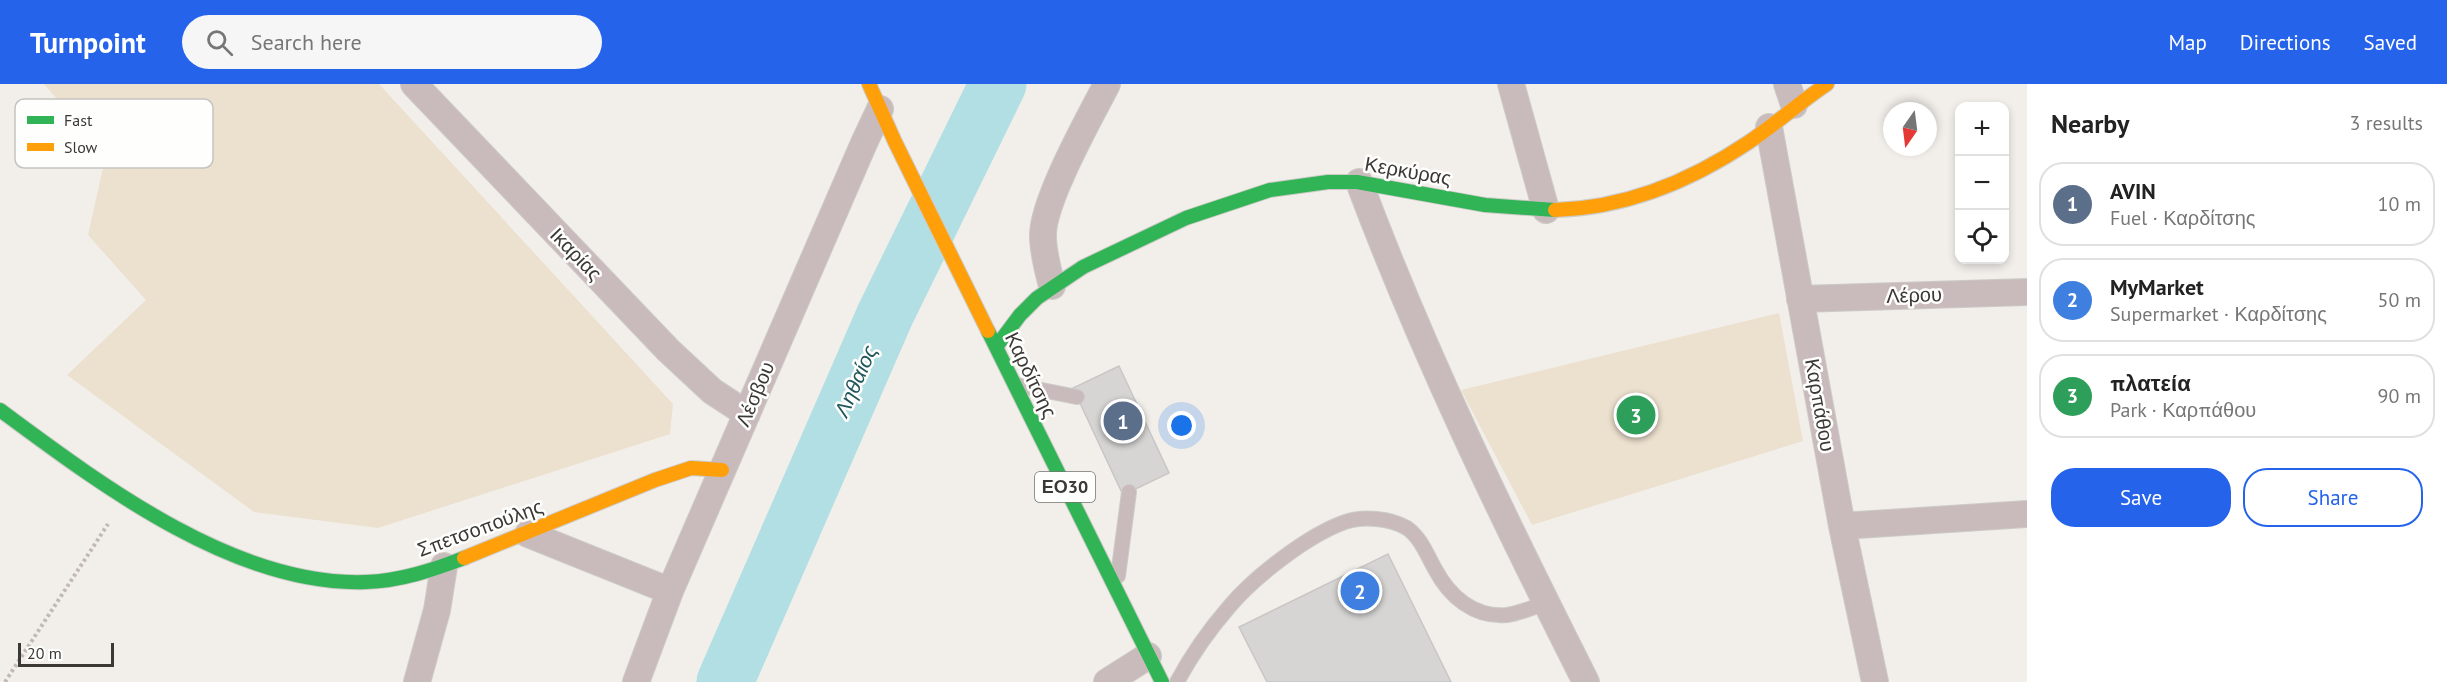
<!DOCTYPE html>
<html lang="en">
<head>
<meta charset="utf-8">
<style>
  body { margin:0; font-family:"PT Sans",sans-serif; background:#f6f6f6; color:#222 }
  .controls { position:absolute; right:18px; top:18px; display:grid; overflow:hidden; border-radius:12px; box-shadow:0 3px 9px #0003 }
  .controls button { width:54px; height:54px; display:grid; place-items:center; padding:0; border:0; border-bottom:2px solid #e0e0e0; background:#fff; color:#222; font:30px sans-serif }
  .compass { position:absolute; left:1883px; top:18px; width:54px; height:54px; border-radius:50%; background:#fff; box-shadow:0 3px 9px #0003; rotate:194deg }
  .scale { position:absolute; left:18px; bottom:15px; width:96px; box-sizing:border-box; padding-left:6px; border:3px solid #3b3936; border-top:0; font-size:16px; line-height:21px; white-space:nowrap; color:#3b3936; -webkit-text-stroke:4px #fefefc; paint-order:stroke }
  .you { position:absolute; left:1182px; top:342px; width:21px; height:21px; margin:-15px; border:4px solid #fff; border-radius:50%; background:#1a73e8; box-shadow:0 0 0 9px #1a73e833 }
  .badge { display:grid; place-items:center; width:39px; height:39px; border-radius:50%; background:#2563eb; color:#fff; font-size:20px; font-weight:700 }
  .pin { position:absolute; translate:-50% -50%; border:3px solid #fff; box-shadow:0 2px 6px #0006 }
  .list { margin:0; padding:0; list-style:none }
  h2 { display:flex; justify-content:space-between; align-items:center; height:78px; margin:0; padding:0 24px; font-size:26px }
  h2 small { font-size:20px; font-weight:400; color:#767676 }
  .list li { display:grid; grid-template-columns:39px 1fr auto; gap:18px; align-items:center; box-sizing:border-box; height:84px; margin:0 12px 12px; padding:0 12px; border:2px solid #e0e0e0; border-radius:24px }
  .list b { display:block; font-size:22px; white-space:nowrap }
  .list p { margin:0; font-size:20px; white-space:nowrap; color:#767676 }
  .list em { font-size:20px; font-style:normal; color:#767676 }
  .actions { display:flex; gap:12px; padding:18px 24px }
  .actions a { flex:1; padding:14px 0; border:2px solid #2563eb; border-radius:24px; text-align:center; font-size:21px; color:#2563eb }
  .actions .main { background:#2563eb; color:#fff }
  .icon { flex:none; width:33px; height:33px; fill:none; stroke:currentColor; stroke-width:2; stroke-linecap:round; stroke-linejoin:round }
  .map { position:relative; flex:none; width:2027px; height:598px; overflow:hidden }
  header { display:flex; align-items:center; gap:36px; box-sizing:border-box; height:84px; padding:0 30px; background:#2563eb; color:#fff }
  header strong { font-size:28px }
  nav { display:flex; gap:33px; margin-inline-start:auto; font-size:21px }
  .search { width:420px; height:54px; background:#f6f6f6; display:flex; align-items:center; gap:15px; box-sizing:border-box; padding:0 21px; border-radius:33px; color:#767676; font-size:22px }
  main { display:flex }
  aside { flex:1; background:#fff }
  .map>svg:first-child { display:block }
</style>
</head>
<body>
<header>
<strong>Turnpoint</strong>
<div class="search"><svg class="icon" aria-label="search" viewBox="0 0 24 24"><circle cx="10" cy="10" r="6"/><path d="M15 15l6 6"/></svg>Search here</div>
<nav><a>Map</a><a>Directions</a><a>Saved</a></nav>
</header>
<main>
<div class="map">
<svg width="2027" height="598" viewBox="0 0 2027 598">
  <rect width="100%" height="100%" fill="#f2efeb"/>
  <path fill="#ece0ce" d="M44 0H379L673 320 670 350 378 444 254 428 67 291 146 216 88 151 106 71Z
    M1779 229 1803 357 1532 441 1461 306Z"/>
  <g fill="none" stroke-linecap="round" stroke-linejoin="round">
    <path stroke="#b2dfe3" stroke-width="57" d="M725 598 885 231 998 0"/>
  </g>
  <path fill="#d6d5d4" stroke="#c8c6c6" stroke-width="1.5" d="M1119 282 1169 389 1123 411 1073 304Z
    M1388 470 1451 598H1267L1239 543Z"/>
  <g fill="none" stroke-linecap="round" stroke-linejoin="round">
    <g stroke="#cdcbc8" stroke-width="16">
      <path id="lane" d="M1017 301 1077 313
        M1118 492 1129 408
        M1177 598C1191 572 1209 546 1229 523 1254 493 1308 451 1345 438 1363 432 1390 434 1407 444 1421 454 1427 471 1435 485 1449 512 1474 534 1507 531 1520 529 1534 523 1546 519"/>
    </g>
    <g stroke="#cdcbc8" stroke-width="28">
      <path id="street" d="M414 0 668 266 712 307 747 330
        M1511 0 1546 126
        M1787 0 1794 21
        M1769 43 1842 442 1875 598
        M1359 98C1423 269 1503 434 1586 598
        M1052 202C1048 186 1043 169 1043 152 1042 118 1090 33 1107 0
        M1800 215 2027 208
        M1842 442 2027 430
        M528 450 670 507
        M417 598 437 526 444 482
        M636 598 670 507 864 59 880 25
        M1107 598 1148 572"/>
    </g>
    <g stroke="#cdcbc8" stroke-width="16">
      <path id="fast" d="M988 247 1162 598
        M996 263 1020 231 1037 214 1083 183 1186 134 1270 106 1328 98H1357L1485 121 1555 126
        M0 326C100 400 236 503 366 498 400 497 433 486 464 474"/>
    </g>
    <g stroke="#cdcbc8" stroke-width="16">
      <path id="slow" d="M869 0 895 58 988 247
        M1555 126C1626 124 1691 97 1749 58 1776 40 1800 18 1827 0
        M464 474 655 396 691 384 722 386"/>
    </g>
    <path stroke="#c2b8b7" stroke-width="4" stroke-dasharray="3 3" stroke-linecap="butt" d="M5 598 108 440"/>
    <use href="#lane" stroke="#c9bbbb" stroke-width="14"/>
    <use href="#street" stroke="#c9bbbb" stroke-width="26"/>
    <use href="#fast" stroke="#30b455" stroke-width="14"/>
    <use href="#slow" stroke="#ff9f0a" stroke-width="14"/>
  </g>
  <g text-anchor="middle" stroke-width="5" stroke-linejoin="round" paint-order="stroke">
    <rect fill="#fefefc" stroke="#767471" stroke-width="1.5" x="1035" y="388" width="60" height="30" rx="4.5"/>
    <g font-size="18" font-weight="bold" fill="#3b3936">
      <text x="1065" y="409">ΕΟ30</text>
    </g>
    <g font-size="20" fill="#3b3936" stroke="#fefefc">
      <text transform="translate(1408 87) rotate(10)" y="7">Κερκύρας</text>
      <text transform="translate(576 170) rotate(46)" y="7">Ικαρίας</text>
      <text transform="translate(1914 211) rotate(-2)" y="7">Λέρου</text>
      <text transform="translate(1031 291) rotate(64)" y="7">Καρδίτσης</text>
      <text transform="translate(755 310) rotate(-67)" y="7">Λέσβου</text>
      <text transform="translate(1820 321) rotate(80)" y="7">Καρπάθου</text>
      <text transform="translate(480 444) rotate(-20)" y="7">Σπετσοπούλης</text>
    </g>
    <g font-size="21" font-style="italic" fill="#1f565c" stroke="#fefefc">
      <text transform="translate(856 297) rotate(-66)" y="7">Ληθαίος</text>
    </g>
  </g>
  <rect x="15" y="15" width="198" height="69" rx="9" fill="#fefefc" stroke="#c4c3c1" stroke-width="1.5"/>
  <rect x="27" y="32" width="27" height="8" fill="#30b455"/>
  <rect x="27" y="59" width="27" height="8" fill="#ff9f0a"/>
  <g font-size="16" fill="#3b3936">
    <text x="64" y="42">Fast</text>
    <text x="64" y="69">Slow</text>
  </g>
</svg>
<div class="controls">
<button>+</button>
<button>−</button>
<button><svg class="icon" aria-label="locate" viewBox="0 0 24 24"><circle cx="12" cy="12" r="6"/><path d="M12 2v4M12 18v4M2 12h4M18 12h4"/></svg></button>
</div>
<svg class="compass" viewBox="-18 -18 36 36"><path d="M0-13l5 13h-10z" fill="#e53935"/><path d="M0 13l5-13h-10z" fill="#767676"/></svg>
<div class="scale">20 m</div>
<div class="you"></div>
<div class="pin badge" style="left:1123px;top:337px;background:#5c6f8a">1</div>
<div class="pin badge" style="left:1360px;top:507px;background:#3f7fe0">2</div>
<div class="pin badge" style="left:1636px;top:331px;background:#2e9e5b">3</div>
</div>
<aside>
<h2>Nearby<small>3 results</small></h2>
<ul class="list">
<li><span class="badge" style="background:#5c6f8a">1</span><div><b>AVIN</b><p>Fuel · Καρδίτσης</p></div><em>10 m</em></li>
<li><span class="badge" style="background:#3f7fe0">2</span><div><b>MyMarket</b><p>Supermarket · Καρδίτσης</p></div><em>50 m</em></li>
<li><span class="badge" style="background:#2e9e5b">3</span><div><b>πλατεία</b><p>Park · Καρπάθου</p></div><em>90 m</em></li>
</ul>
<div class="actions"><a class="main">Save</a><a>Share</a></div>
</aside>
</main>
</body>
</html>
